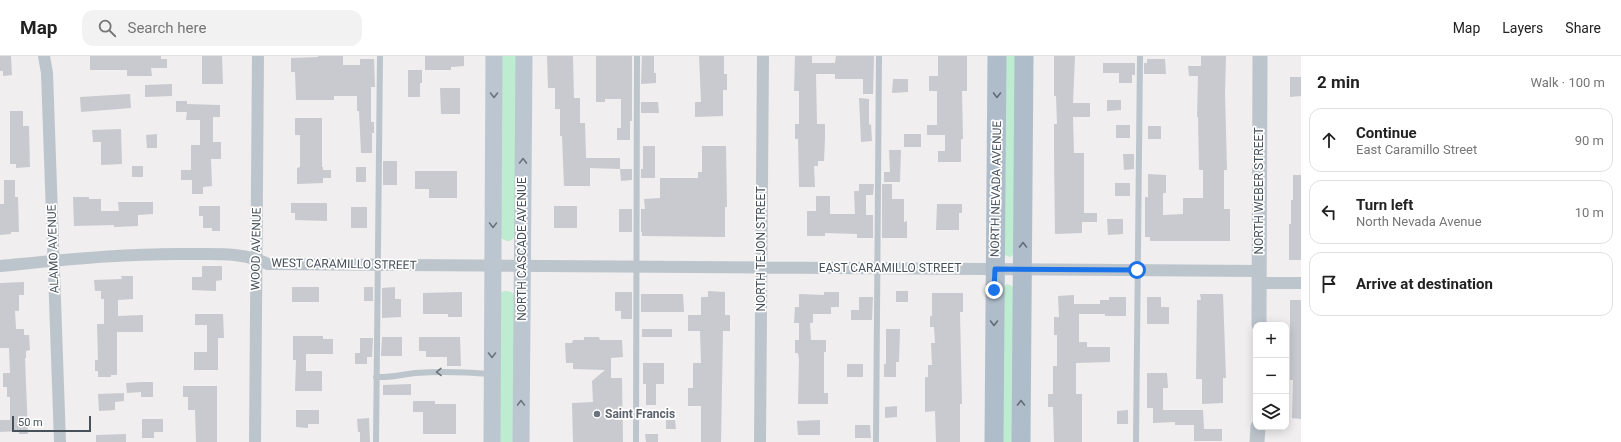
<!DOCTYPE html>
<html lang="en">
<head>
<meta charset="utf-8">
<style>
  body { margin:0; font-family:Roboto,sans-serif; background:#f2f2f2; color:#222 }
  .controls { position:absolute; right:12px; bottom:12px; display:grid; overflow:hidden; border-radius:8px; box-shadow:0 2px 10px #0003 }
  .controls button { width:36px; height:36px; display:grid; place-items:center; padding:0; border:0; border-bottom:1px solid #e0e0e0; background:#fff; color:#222; font:20px sans-serif }
  .scale { position:absolute; left:12px; bottom:10px; width:79px; box-sizing:border-box; padding-left:4px; border:2px solid #47515a; border-top:0; font-size:11px; line-height:14px; white-space:nowrap; color:#47515a; -webkit-text-stroke:3px #fff; paint-order:stroke }
  .stop { position:absolute; width:12px; height:12px; margin:-9px; border:3px solid #1a73e8; border-radius:50%; background:#fff }
  .stop.end { background:#1a73e8; border-color:#fff; box-shadow:0 1px 4px #0008 }
  .list { margin:0; padding:0; list-style:none }
  h2 { display:flex; justify-content:space-between; align-items:center; height:52px; margin:0; padding:0 16px; font-size:17px }
  h2 small { font-size:13px; font-weight:400; color:#767676 }
  .list li { display:grid; grid-template-columns:26px 1fr auto; gap:12px; align-items:center; box-sizing:border-box; height:64px; margin:0 8px 8px; padding:0 8px; border:1px solid #e0e0e0; border-radius:12px }
  .list b { display:block; font-size:15px; white-space:nowrap }
  .list p { margin:0; font-size:13px; white-space:nowrap; color:#767676 }
  .list em { font-size:13px; font-style:normal; color:#767676 }
  .icon { flex:none; width:22px; height:22px; fill:none; stroke:currentColor; stroke-width:2; stroke-linecap:round; stroke-linejoin:round }
  .map { position:relative; flex:none; width:1301px; height:386px; overflow:hidden }
  header { display:flex; align-items:center; gap:24px; box-sizing:border-box; height:56px; padding:0 20px; background:#fff; border-bottom:1px solid #e0e0e0 }
  header strong { font-size:19px }
  nav { display:flex; gap:22px; margin-inline-start:auto; font-size:14px }
  .search { width:280px; height:36px; background:#f2f2f2; display:flex; align-items:center; gap:10px; box-sizing:border-box; padding:0 14px; border-radius:12px; color:#767676; font-size:15px }
  main { display:flex }
  aside { flex:1; background:#fff }
  .map>svg:first-child { display:block }
</style>
</head>
<body>
<header>
<strong>Map</strong>
<div class="search"><svg class="icon" aria-label="search" viewBox="0 0 24 24"><circle cx="10" cy="10" r="6"/><path d="M15 15l6 6"/></svg>Search here</div>
<nav><a>Map</a><a>Layers</a><a>Share</a></nav>
</header>
<main>
<div class="map">
<svg width="1301" height="386" viewBox="0 0 1301 386">
  <rect width="100%" height="100%" fill="#f0eeee"/>
  <path fill="#beecd1" d="M500 0H518L516 178C512 187 506 187 499 180Z
    M1002 0H1017L1013 199 1010 201 1002 198Z
    M1007 228 1012 230 1015 235V386H999L1003 231Z
    M504 235C511 235 513 236 516 242L514 386H497L500 237Z"/>
  <path fill="#c8cad0" d="M0 0H11L12 19 3 20V15H0Z
    M90 0H161V3H167V12H151L152 20H127V14H90Z
    M202 0H222L223 28H202Z
    M318 0H343V9H360V3H374L375 31H371V66H374V77H372V97H361L359 55H357V40H334V44H296L295 16H291V2L318 1Z
    M425 0H464V10L451 11V14H425Z
    M547 0H573L574 42H580V67H585L586 102H620V113L590 112V130H564L562 80H560V53H555V32H548Z
    M596 0H632V65H630V84H617V72H621V43H605V46H596Z
    M642 0H654V17H656V27L641 28Z
    M699 0H724V18H727V34H723V60L695 61V46H701Z
    M795 0H812V7H835L836 0H874L873 38H863V23H835V18H816L817 68H825V83L824 105H818V110H814L815 131H799L798 83H795V68H799V35H794Z
    M938 0H967V35H962L963 83H961V106H938V95H945V79H927V69H937V35H929V20H938Z
    M1054 0H1075L1073 47H1090V61H1073L1074 97H1084V157H1097V166H1082V177L1055 178 1054 97V68H1057L1056 40H1054Z
    M1201 0H1226L1225 37 1227 114H1224V153H1230V185H1150V181H1145V141H1148V118L1166 119V137H1163V159L1183 158V142H1203V114H1199L1198 61H1197L1198 20H1189L1188 10H1201Z
    M1147 3H1165L1166 18H1144V7H1147Z
    M1103 7H1135V19H1132V27H1119V17H1103Z
    M408 14H422V27H420V41H408Z
    M1290 21H1301V40L1290 41Z
    M893 23H908V36L892 37Z
    M172 28V40L145 41V29Z
    M440 32H460V58H441Z
    M130 38 131 52 81 56 80 41Z
    M859 42 869 43V69L871 68 872 85 861 86Z
    M1107 44H1121V54L1107 55Z
    M176 45H187V48L220 49V61H213V86H221V103H211L212 130 203 131V138H192V124H181V114H191V89H200V64H186L187 56H176Z
    M641 46H658L659 57H641Z
    M10 55H23V70H29L30 111 16 112V108H10Z
    M295 62H322V111H323V114H331V122H323V127L297 128V112L300 111V79H295Z
    M1116 69H1130V82H1116Z
    M1148 70H1161V83H1148Z
    M121 73 122 108 101 109V86H93L92 74Z
    M157 78V92H147L146 79Z
    M904 78H921V91H904Z
    M643 90H655V122H641V113H643Z
    M702 90H726L727 151H725V181L642 180V176H641V153H645L644 143 660 142V122H698V116H702Z
    M889 94H901L900 126H884V116H890Z
    M1123 98H1134V113L1124 114Z
    M383 105H397V129H383Z
    M132 110H143V121H132Z
    M356 111H366V126H356Z
    M620 113H632V124L621 125Z
    M415 115H457V142H429V133H415Z
    M1293 119H1301V204H1289V168H1291V144H1293Z
    M4 124H15V141H18L19 176H11V178L0 179V148H4Z
    M1115 127H1130V140H1115Z
    M859 128H874L873 139H866V159H873V182H857V178L825 177V180H807V155H816V140H830V158H855L854 135H859Z
    M882 128H892V143H904V166L907 165V182H882Z
    M73 141H89V143H101V155H119L118 146H153V158L138 159V170L114 171V169L74 170Z
    M291 147H327V165L295 164V157H291Z
    M937 148H962V157H959V174H936Z
    M199 150H220V175H212V172H203V160H199Z
    M554 150H577V172H554Z
    M351 151H367V172H351Z
    M619 153H632V176H619Z
    M1107 163H1123V178L1108 179Z
    M202 210H222V224L216 225V235L192 234V221H202Z
    M121 220H133V243L118 244V260L143 259V276H117V319H111V321H98V315H95V304H98L97 268H104V243H101V235H95L94 224 122 223Z
    M24 226V239H19V255H15L16 273H24V279H29L30 294 26 295V302H25L28 378H19V375L0 376V364H10V341H7V331H3V317H10L9 292H0V227Z
    M292 231H319V246H292Z
    M364 231H373V245H364Z
    M395 231V243H401V261L382 262V232Z
    M708 235 725 236V259H730V275H723L721 386H701V350H688V332H693V307H701L700 275H688V259H701V241H708Z
    M896 235H908V246H896Z
    M462 236V261H448V258H423V237Z
    M615 236H632V263H621V255H615Z
    M824 236H839V251H831V258H813V267H810L811 284H826V296H824V337H828V348H798L799 304 798 297H795V284H799V267H794L795 251H799V238L824 239Z
    M932 237H963V256H960L962 348H960V386H936L935 355 925 356V321H928V309H932L931 287H935L934 271H930V260H932Z
    M641 238H683L684 256H641Z
    M1200 238H1223L1226 322H1223V347L1202 348V323H1196L1197 244H1201Z
    M1074 239V248H1100V244H1109V241H1126V260H1105V258H1079V286H1087V291H1110V306L1076 307V338H1082V386H1054L1053 351H1048V338H1053V310H1057V279H1054V261H1059L1058 240Z
    M859 241H873L872 264H851V254H859Z
    M1147 241H1161V251H1169V268H1147Z
    M1290 244H1301V363L1292 362 1293 324H1290Z
    M195 258H223L224 282H218V314H194V296H207V269H195Z
    M642 273H672V281H642Z
    M886 273H900L899 306H896V321H884V308H886Z
    M293 280H323V283H333V298H306V315H322V335H295L296 304H293Z
    M382 281H402V300H381Z
    M419 281H460L461 310H447V301H426V295H419Z
    M584 281H599L600 284H622L623 301 611 302V322H622L623 386H573L572 347 593 346 592 325 605 314 573 313V307H566L565 287H572L573 284H584Z
    M360 282H373L372 301H367V308H355V297H360Z
    M643 307H664V328H656V349H646V328H643Z
    M847 308H863V321H847Z
    M1147 317H1167L1168 332H1163V354H1203L1204 373H1222V385H1194V369H1175V366L1153 367V352H1147Z
    M141 326H153V341H141V336L127 337 126 327Z
    M411 328V339H383V329Z
    M183 330H217V386H196L195 354H188V341H183Z
    M124 337V345L115 346V354L99 355 98 338Z
    M413 345H435V348H456V378H423V356H413Z
    M897 350V361L885 362V351Z
    M296 354H319V368H308V372L296 371Z
    M1128 354V368H1117V355Z
    M369 362 370 386H360V376H358L357 363Z
    M142 363H163V376H154V382H142Z
    M666 364H675L676 373H666Z
    M820 364V379H798L797 365Z
    M855 369H870L871 382H855Z
    M126 378V386H96V379Z
    M645 378H658V386H646Z"/>
  <g fill="none" stroke-linecap="round" stroke-linejoin="round">
    <path stroke="#bdc5cc" stroke-width="6" d="M376 321C390 322 403 318 416 317 441 315 466 316 491 318
      M376 386 380 0
      M636 386 637 0
      M876 386 879 0
      M1136 386 1140 0"/>
    <path stroke="#bdc5cc" stroke-width="12" d="M44 0 47 17 60 386
      M0 210C63 204 126 197 190 198 217 198 243 196 268 208L1259 215
      M1259 227H1301
      M255 386 258 0
      M760 386 763 0"/>
    <path stroke="#bdc5cc" stroke-width="15" d="M1259 269 1260 0
      M1257 386 1258 371"/>
    <path stroke="#bcc6d1" stroke-width="17" d="M492 386 494 0
      M521 386 524 0"/>
    <path stroke="#afbdcb" stroke-width="19" d="M994 386 997 0
      M1021 386 1024 0"/>
  </g>
  <defs><path id="oneway-chevron" d="M-2-3.5L2.5 0L-2 3.5" fill="none" stroke-width="1.6" stroke-linecap="round" stroke-linejoin="round"/></defs>
  <g stroke="#6a747e">
    <use href="#oneway-chevron" transform="translate(494 39) rotate(90)"/>
    <use href="#oneway-chevron" transform="translate(523 105) rotate(-89)"/>
    <use href="#oneway-chevron" transform="translate(493 169) rotate(90)"/>
    <use href="#oneway-chevron" transform="translate(492 299) rotate(90)"/>
    <use href="#oneway-chevron" transform="translate(521 347) rotate(-90)"/>
  </g>
  <g stroke="#616c76">
    <use href="#oneway-chevron" transform="translate(997 39) rotate(91)"/>
    <use href="#oneway-chevron" transform="translate(1023 189) rotate(-90)"/>
    <use href="#oneway-chevron" transform="translate(994 267) rotate(90)"/>
    <use href="#oneway-chevron" transform="translate(1021 347) rotate(-90)"/>
  </g>
  <use stroke="#6a747c" href="#oneway-chevron" transform="translate(439 316) rotate(179)"/>
  <g fill="none" stroke-linecap="round" stroke-linejoin="round">
    <path stroke="#1a73e8" stroke-width="5" d="M994 234 995 213 1137 214"/>
  </g>
  <circle fill="#6b7280" stroke="#fff" stroke-width="1.5" cx="597" cy="358" r="4"/>
  <g text-anchor="middle" stroke-width="3.5" stroke-linejoin="round" paint-order="stroke">
    <g font-size="12" fill="#47515a" stroke="#fff">
      <text transform="translate(996 133) rotate(-89)" y="4">NORTH NEVADA AVENUE</text>
      <text transform="translate(1259 135) rotate(-90)" y="4">NORTH WEBER STREET</text>
      <text transform="translate(53 193) rotate(-92)" y="4">ALAMO AVENUE</text>
      <text transform="translate(256 193) rotate(-89)" y="4">WOOD AVENUE</text>
      <text transform="translate(522 193) rotate(-90)" y="4">NORTH CASCADE AVENUE</text>
      <text transform="translate(761 193) rotate(-90)" y="4">NORTH TEJON STREET</text>
      <text transform="translate(344 208) rotate(1)" y="4">WEST CARAMILLO STREET</text>
      <text x="890" y="216">EAST CARAMILLO STREET</text>
    </g>
    <g font-size="12" font-weight="bold" fill="#5b616d" stroke="#fff" text-anchor="start">
      <text x="605" y="362">Saint Francis</text>
    </g>
  </g>
</svg>
<div class="controls">
<button>+</button>
<button>−</button>
<button><svg class="icon" aria-label="layers" viewBox="0 0 24 24"><path d="M12 4l9 5-9 5-9-5zM3 14l9 5 9-5"/></svg></button>
</div>
<div class="scale">50 m</div>
<div class="stop" style="left:1137px;top:214px"></div>
<div class="stop end" style="left:994px;top:234px"></div>
</div>
<aside>
<h2>2 min<small>Walk · 100 m</small></h2>
<ul class="list">
<li><svg class="icon" aria-label="ahead" viewBox="0 0 24 24"><path d="M12 20V5M6 11l6-6 6 6"/></svg><div><b>Continue</b><p>East Caramillo Street</p></div><em>90 m</em></li>
<li><svg class="icon" aria-label="left" viewBox="0 0 24 24"><path d="M17 20v-9H6M10 6l-5 5 5 5"/></svg><div><b>Turn left</b><p>North Nevada Avenue</p></div><em>10 m</em></li>
<li><svg class="icon" aria-label="arrive" viewBox="0 0 24 24"><path d="M6 21V4h12l-3 4 3 4H6"/></svg><div><b>Arrive at destination</b></div></li>
</ul>
</aside>
</main>
</body>
</html>
